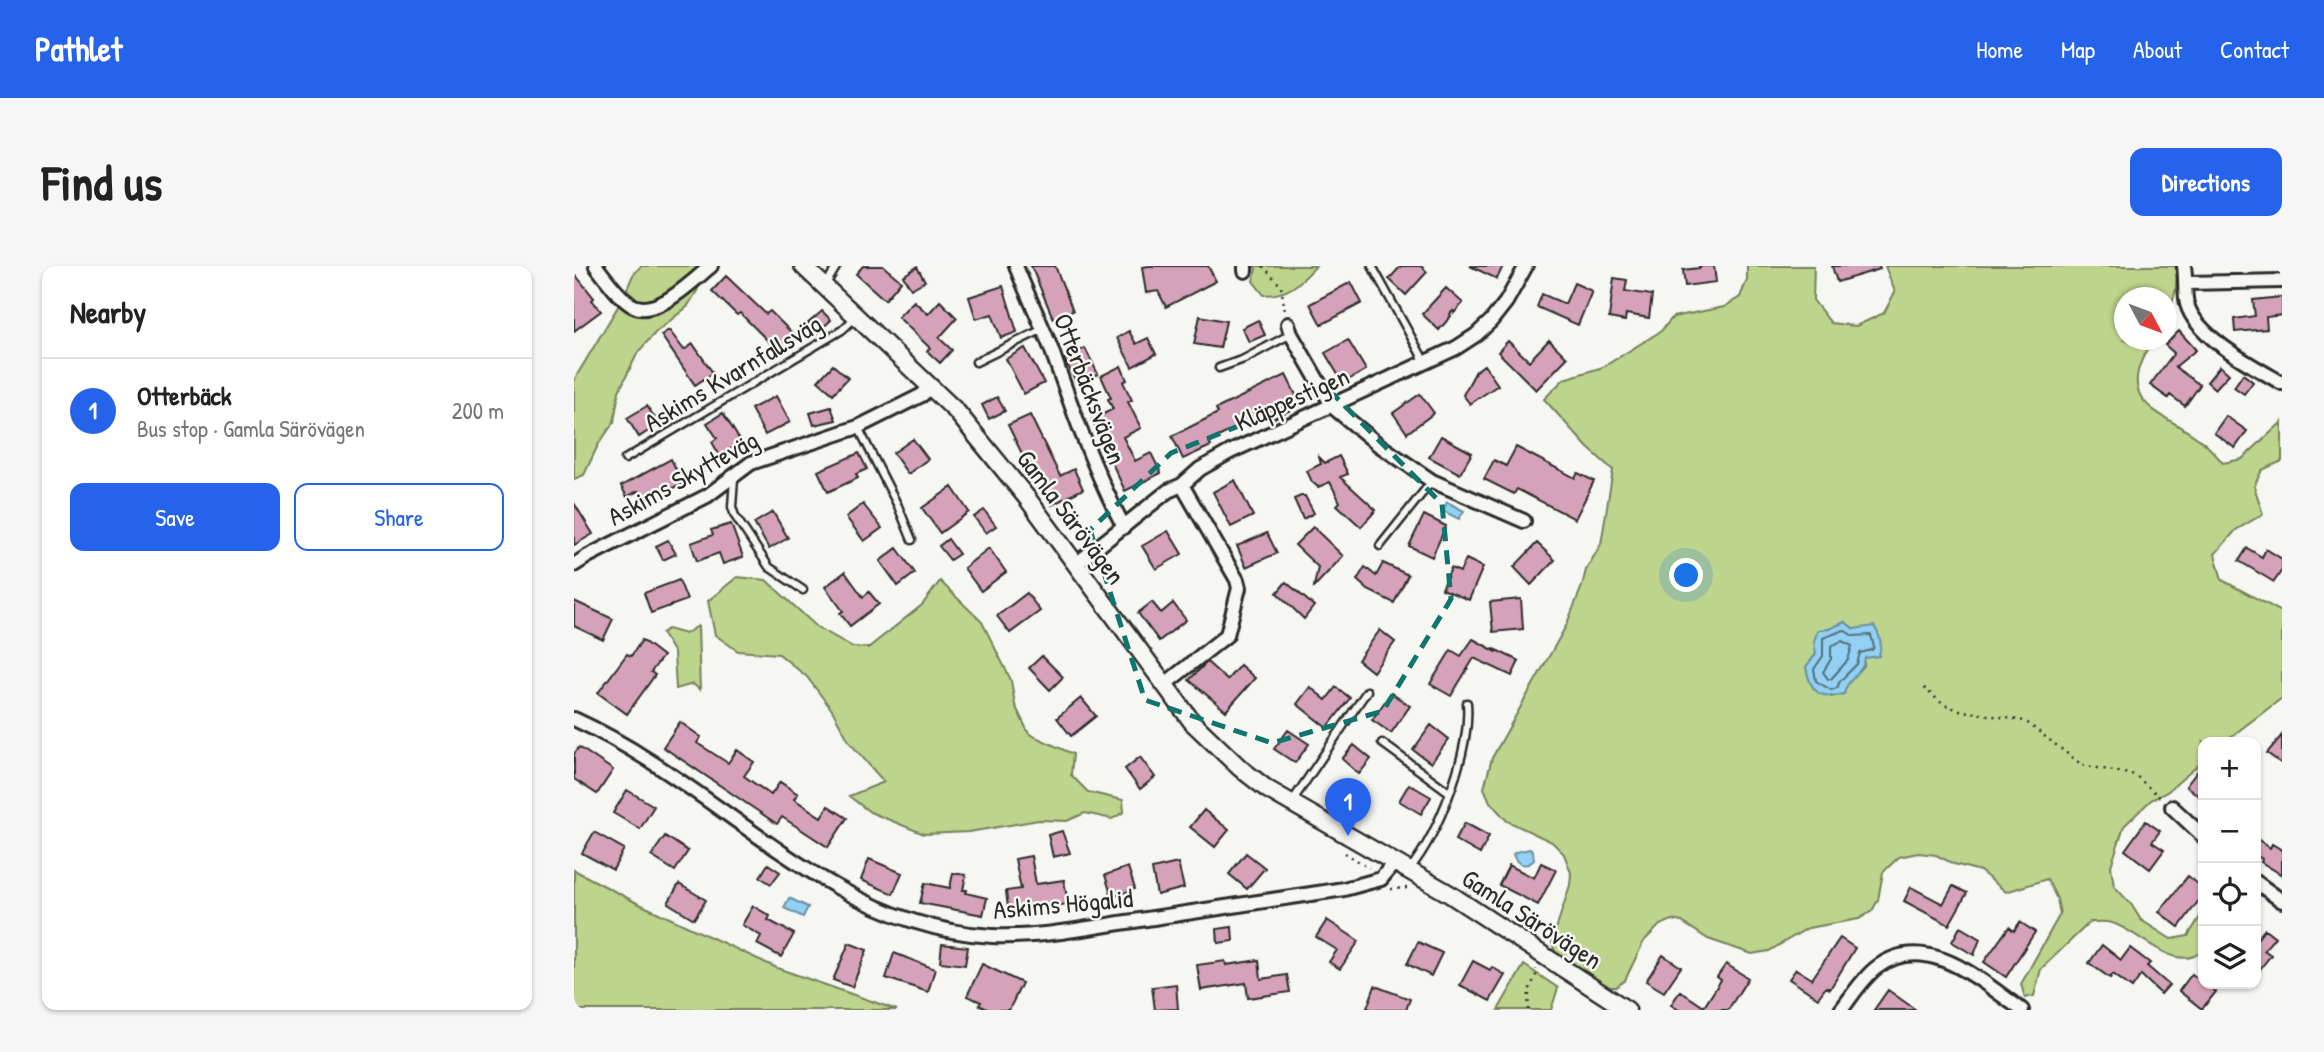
<!DOCTYPE html>
<html lang="en">
<head>
<meta charset="utf-8">
<style>
  body { margin:0; font-family:"Patrick Hand",sans-serif; background:#f6f6f6; color:#222 }
  .controls { position:absolute; right:21px; bottom:21px; display:grid; overflow:hidden; border-radius:14px; box-shadow:0 2px 5px #0004 }
  .controls button { width:63px; height:63px; display:grid; place-items:center; padding:0; border:0; border-bottom:2px solid #e0e0e0; background:#fff; color:#222; font:35px sans-serif }
  .compass { position:absolute; left:1540px; top:21px; width:63px; height:63px; border-radius:50%; background:#fff; box-shadow:0 2px 5px #0004; rotate:131deg }
  .you { position:absolute; left:1113px; top:310px; width:24px; height:24px; margin:-18px; border:5px solid #fff; border-radius:50%; background:#1a73e8; box-shadow:0 0 0 10px #1a73e833 }
  .badge { display:grid; place-items:center; width:46px; height:46px; border-radius:50%; background:#2563eb; color:#fff; font-size:23px; font-weight:700 }
  .pin { position:absolute; translate:-50% -58px; filter:drop-shadow(0 2px 4px #0008) }
  .pin::after { content:''; position:absolute; top:37px; width:24px; height:21px; background:inherit; clip-path:polygon(0 0,100% 0,50% 100%) }
  .list { margin:0; padding:0; list-style:none }
  h2 { display:flex; justify-content:space-between; align-items:center; height:91px; margin:0; padding:0 28px; font-size:30px }
  h2 small { font-size:23px; font-weight:400; color:#767676 }
  .list li { display:grid; grid-template-columns:46px 1fr auto; gap:21px; align-items:center; box-sizing:border-box; height:105px; padding:0 28px; border-top:2px solid #e0e0e0 }
  .list b { display:block; font-size:26px; white-space:nowrap }
  .list p { margin:0; font-size:23px; white-space:nowrap; color:#767676 }
  .list em { font-size:23px; font-style:normal; color:#767676 }
  .actions { display:flex; gap:14px; padding:21px 28px }
  .actions a { flex:1; padding:16px 0; border:2px solid #2563eb; border-radius:14px; text-align:center; font-size:24px; color:#2563eb }
  .actions .main { background:#2563eb; color:#fff }
  .icon { flex:none; width:38px; height:38px; fill:none; stroke:currentColor; stroke-width:2; stroke-linecap:round; stroke-linejoin:round }
  .map { position:relative; flex:none; width:1708px; height:744px; overflow:hidden; border-radius:14px }
  header { display:flex; align-items:center; gap:42px; box-sizing:border-box; height:98px; padding:0 35px; background:#2563eb; color:#fff }
  header strong { font-size:33px }
  nav { display:flex; gap:38px; margin-inline-start:auto; font-size:24px }
  .intro { display:flex; align-items:center; justify-content:space-between; box-sizing:border-box; height:168px; padding:0 42px }
  h1 { margin:0; font-size:49px }
  .button { padding:18px 32px; border-radius:14px; background:#2563eb; color:#fff; font-size:24px; font-weight:700 }
  main { display:flex; gap:42px; padding:0 42px }
  aside { flex:1; background:#fff; border-radius:14px; box-shadow:0 2px 5px #0004 }
  .map>svg:first-child { display:block }
</style>
</head>
<body>
<header>
<strong>Pathlet</strong>
<nav><a>Home</a><a>Map</a><a>About</a><a>Contact</a></nav>
</header>
<div class="intro"><h1>Find us</h1><a class="button">Directions</a></div>
<main>
<aside>
<h2>Nearby<small></small></h2>
<ul class="list">
<li><span class="badge">1</span><div><b>Otterbäck</b><p>Bus stop · Gamla Särövägen</p></div><em>200 m</em></li>
</ul>
<div class="actions"><a class="main">Save</a><a>Share</a></div>
</aside>
<div class="map">
<svg width="1708" height="744" viewBox="0 0 1708 744">
  <rect width="100%" height="100%" fill="#f6f6f2"/>
  <filter id="ink" filterUnits="userSpaceOnUse"><feTurbulence type="fractalNoise" baseFrequency=".0143" numOctaves="2"/><feDisplacementMap in="SourceGraphic" scale="14" xChannelSelector="R" yChannelSelector="G"/><feConvolveMatrix kernelMatrix="1 2 1 2 8 2 1 2 1" color-interpolation-filters="sRGB"/></filter>
  <g filter="url(#ink)">
    <path fill="#bcd48b" stroke="#74805b" stroke-width="2" fill-rule="evenodd" d="M67 0H132L123 25 113 41 82 66 64 86 45 125 40 156 24 179 10 209 0 213V114L49 32 59 9Z
      M680 0H742C725 18 715 29 690 29L679 15 682 3Z
      M1173 0H1240L1239 34 1257 57 1282 60 1310 47 1321 26 1311 0H1601C1605 18 1600 34 1593 50L1592 32H1550V74H1579C1535 140 1589 144 1630 177 1637 183 1643 190 1649 197L1668 193 1708 156V195L1688 204 1680 220 1689 248 1662 264 1641 288 1648 314 1708 346V432L1650 476H1629V495L1593 526 1577 534 1550 560 1537 600 1540 620 1557 638 1567 654 1597 673 1614 670 1629 646V684C1603 710 1564 664 1538 657 1532 655 1523 656 1516 656L1467 703 1460 730 1451 732 1447 718 1486 648 1483 633 1473 613 1432 626 1406 605 1380 598 1362 589 1344 587 1325 591 1309 606 1304 634 1298 645 1285 653 1234 662 1195 685 1178 688 1134 673 1108 656 1098 654 1086 659 1070 675 1051 714 1042 721H1032L981 687 978 676 996 619 997 607 990 588 978 576 933 555 916 536 910 522 918 492 992 360 1008 320 1012 304 1027 278 1039 204 1014 182 970 133 990 113 1029 101 1087 65 1099 51 1150 41 1166 31 1173 14ZM1271 356 1280 363H1287L1290 400 1271 420 1270 428 1257 431 1232 401 1242 388 1255 363Z
      M163 311 192 314 243 361 279 381 294 382 348 339 366 315 408 356 437 414 441 439 455 468 499 488 497 509 514 526 549 534 550 546 538 553 511 547 493 555 465 554 395 566 350 568 296 546 275 530 310 516 276 477 258 444 233 411 205 388 164 385 141 369 134 335Z
      M124 360 126 424 119 418 102 423 100 387 88 367 94 363 111 368Z
      M0 604 61 636 203 702 323 744H0Z
      M950 699 984 722 977 744H924Z"/>
    <path fill="#92d1f3" stroke="#698fa3" stroke-width="2" d="M873 236 890 245 885 253 869 245Z
      M1271 356 1280 363 1300 360C1307 371 1308 378 1305 390L1291 392C1290 407 1272 413 1270 428 1245 434 1236 425 1232 401L1242 388 1240 375 1244 364 1255 363Z
      M955 583 959 585 960 594C952 602 942 599 939 588L942 586Z
      M215 632 234 641 229 651 210 642Z"/>
    <g fill="none" stroke-linecap="round" stroke-linejoin="round">
      <path stroke="#546d7b" stroke-width="2" d="M1270 364 1279 370 1297 369 1300 381 1298 384 1286 387 1283 398 1266 415 1263 422 1257 424 1242 415 1240 403 1249 390V372Z
        M1268 375 1278 380 1274 394 1257 413H1254L1249 406 1257 393V380Z"/>
    </g>
    <path fill="#d6a2ba" stroke="#2b2b2b" stroke-width="2" d="M289 0H309L327 15 311 34 282 8Z
      M457 0H481L499 45 479 52Z
      M575 0H634L642 15 592 41 584 25 572 27 568 1Z
      M827 0H847L853 6 832 29 815 13Z
      M896 0H929L923 13Z
      M1125 0H1140L1142 16 1111 20 1109 4 1126 2Z
      M1258 0H1305L1306 3 1263 16Z
      M343 1 351 15 337 23 329 10Z
      M0 7 20 32 18 34 27 45 0 65Z
      M152 10 192 48 196 45 219 68 203 84 166 47 163 49 138 25Z
      M1040 12 1053 14 1051 25 1078 29 1075 52 1052 48 1051 55 1035 52Z
      M777 16 788 37 747 59 736 38Z
      M1000 17 1018 25 1004 59 963 41 968 28 991 38Z
      M429 20 443 66 427 72 418 48 402 53 395 31Z
      M872 22 889 37 880 47 879 45 876 48 877 50 865 64 848 48Z
      M1708 31V49L1692 51 1693 63 1661 66 1660 53 1681 50 1679 34Z
      M340 35 354 48 366 35 383 52 365 72 378 84 366 97 353 85 356 82 324 51Z
      M248 45 257 54 241 69 232 59Z
      M626 50 652 55 646 82 620 78Z
      M684 54 691 69 675 76 668 62Z
      M95 64 110 84 119 78 139 107 121 119 87 69Z
      M555 65 562 78 574 72 582 88 558 101 543 72Z
      M1605 65 1622 84 1601 101 1626 119 1611 140 1596 129 1594 132 1576 119 1600 87 1591 79Z
      M774 74 792 104 769 117 751 87Z
      M975 74 993 92 962 124 924 86 934 75 955 95Z
      M451 82 470 117 450 128 432 93Z
      M511 82 524 108 504 119 490 93Z
      M259 99 274 112 259 128 244 115Z
      M910 99 924 119 896 138 889 129 902 105Z
      M547 100 553 114 549 116 558 134 554 136 567 162 549 171 561 195 577 187 587 207 551 225 518 154 539 143 534 133 537 132 527 110Z
      M1646 100 1655 108 1641 123 1633 116Z
      M1669 108 1679 116 1670 128 1660 121Z
      M712 109 727 139 700 152 696 145 648 169 635 176 637 180 609 193 598 170 644 147 642 143Z
      M846 128 860 147 833 167 819 147Z
      M202 130 216 156 191 169 177 143Z
      M423 131 431 145 415 153 408 139Z
      M73 140 85 158 65 171 53 152Z
      M257 141 262 154 240 159 236 147Z
      M149 147 167 176 146 190 138 176 143 172 133 157Z
      M456 149 486 210 500 203 509 223 478 239 454 190 450 192 434 159Z
      M1652 150 1673 165 1661 182 1640 167Z
      M867 170 898 187 886 208 855 191Z
      M339 173 354 193 334 208 319 187Z
      M942 181 1001 212 1004 207 1020 215 1001 253 943 223 940 228 910 213 920 194 932 200Z
      M285 187 293 203 282 208 284 212 254 226 244 205Z
      M765 190 774 208 766 211 802 244 787 261 763 239 766 236 756 216 744 221 738 216 733 205 747 198 745 191 751 197Z
      M97 193 109 217 69 237 64 225 53 231 47 220Z
      M661 214 679 250 657 261 639 226Z
      M378 221 395 246 366 267 348 242Z
      M727 230H731L740 247 729 253 720 233Z
      M0 237 19 268 0 279Z
      M289 238 308 262 290 275 272 251Z
      M410 244 422 260 412 267 400 251Z
      M199 246 214 272 195 283 180 257Z
      M850 249 872 260 858 291 835 280Z
      M157 258 169 291 149 298 145 287 123 295 117 277 139 269 137 264Z
      M739 261 769 290 740 321 744 301 721 279Z
      M594 265 608 288 582 303 568 280Z
      M693 267 703 287 672 301 663 280Z
      M374 273 385 288 376 294 365 280Z
      M94 274 102 288 89 294 82 280Z
      M963 277 981 294 957 319 940 301Z
      M323 282 341 307 324 320 306 295Z
      M415 282 432 306 407 325 390 302Z
      M1673 282 1688 291 1692 283 1708 293V304L1700 316 1665 295Z
      M892 293 909 301 895 334 868 323 877 302 886 306Z
      M809 297 834 309 820 337 794 324 783 314 791 301 802 310Z
      M271 306 289 331 295 326 305 338 276 360 266 347 269 345 251 321Z
      M105 314 113 334 77 347 70 327Z
      M712 316 740 340 730 353 703 327Z
      M453 327 466 345 436 367 423 350Z
      M947 333 949 363 919 366 916 336Z
      M0 335 39 353 29 374 0 360Z
      M578 336 587 347 599 337 612 354 585 375 564 347Z
      M806 364 821 376 799 406 784 394Z
      M899 373 921 385 920 383 945 395 938 410 900 392 877 430 856 418 877 384 887 390Z
      M68 374 89 390 77 406 81 409 53 448 24 427 53 388 57 390Z
      M468 390 489 411 476 424 455 402Z
      M633 396 653 414 666 399 681 412 652 445 615 414Z
      M736 421 752 434 762 421 776 432 753 462 723 438Z
      M817 427 836 440 817 467 798 454Z
      M507 432 522 450 497 470 483 452Z
      M106 456 127 471 123 477 154 497 163 484 180 496 170 510 197 529 206 516 224 528 220 533 247 551 254 540 273 552 254 581 208 551 203 558 89 481Z
      M857 459 875 473 857 497 839 484Z
      M714 464 735 478 721 497 700 483Z
      M1708 469V498L1693 487Z
      M780 479 797 493 785 508 768 493Z
      M5 481 39 504 23 528 0 513V488Z
      M566 491 581 511 566 523 551 503Z
      M1629 498V533L1612 520Z
      M835 518 857 531 847 548 825 535Z
      M53 524 80 540 66 563 39 547Z
      M630 544 655 564 641 581 616 561Z
      M1572 555 1586 565 1578 576 1590 584 1576 603 1551 584Z
      M891 557 915 570 906 588 881 574Z
      M488 565 496 587 479 591 474 569Z
      M20 566 50 583 39 604 8 587Z
      M91 570 114 585 101 605 77 590Z
      M1682 572 1696 582 1698 578 1708 584V609L1687 596 1688 593 1682 589Z
      M672 587 691 602 673 623 655 608Z
      M457 590 462 618 490 614 494 638 459 643V639L434 642 432 625 447 623 441 593Z
      M295 593 328 607 319 628 287 614Z
      M604 597 610 622 583 629 578 603Z
      M967 597 982 604 964 639 925 619 935 599 960 612Z
      M194 598 206 606 197 618 186 611Z
      M554 601 561 623 538 631 531 609Z
      M379 607 392 609 389 624H393L392 627 413 632 409 649 346 637 351 617 376 622Z
      M1614 610 1629 622V629L1605 661 1585 646Z
      M105 618 132 634 120 653 94 637Z
      M1379 620 1393 627 1375 659 1330 635 1337 621 1369 638Z
      M179 640 196 650 194 654 220 668 207 691 183 678 187 670 168 659Z
      M753 654 785 675 766 703 755 696 763 684 742 671Z
      M1446 656 1461 666 1432 711 1410 696 1435 661 1440 665Z
      M658 661 659 675 644 677 643 663Z
      M1386 661 1406 673 1400 689 1378 676Z
      M1691 663 1701 671 1690 684 1697 689 1682 708V674Z
      M1266 672 1281 682 1256 723 1252 721 1244 732 1215 713 1222 703 1238 713Z
      M844 676 868 687 857 710 833 698Z
      M275 677 293 684 278 721 259 714Z
      M368 678 394 681 391 699 366 696Z
      M1528 679 1547 694 1556 682 1576 697 1573 700 1595 719 1587 728 1567 709 1558 722 1539 708 1536 712 1515 697Z
      M320 687 361 703 354 726 312 712Z
      M1089 689 1107 701 1090 726 1072 715Z
      M685 694 687 713 713 709 716 726 674 732 672 717 627 724 623 699 651 695 652 699Z
      M899 695 916 704 918 701 931 709 916 735 886 719Z
      M408 698 448 717 435 744H415L405 739 407 736 393 730Z
      M1152 698 1174 712 1154 744H1105L1097 739 1106 725 1130 741 1147 714 1143 711Z
      M1618 708 1642 726 1628 743 1605 725Z
      M602 718 604 743 581 744 578 721Z
      M801 720 836 733 832 744H800L793 742Z
      M1314 724 1342 744H1300Z"/>
    <g fill="none" stroke-linecap="round" stroke-linejoin="round">
      <g stroke="#2b2b2b" stroke-width="11">
        <path id="service" d="M798 0 851 96
          M252 18 263 0
          M402 96 469 63
          M645 102 670 93 717 68
          M284 161 324 240 338 274
          M51 193 268 64 282 51
          M160 212 158 241 161 250 195 301 229 324
          M806 280 858 215
          M808 477 875 526
          M717 537 793 425
          M835 604C865 567 897 485 893 437"/>
      </g>
      <g stroke="#2b2b2b" stroke-width="18">
        <path id="minor" d="M22 0C32 13 43 29 56 38 80 55 118 15 137 0
          M442 0C453 29 467 56 478 85 499 145 520 205 550 261
          M1610 0C1612 12 1610 26 1613 38 1622 71 1680 101 1708 117
          M671 5V0
          M1613 17 1708 15
          M714 58 717 68 759 141 805 179 858 215 950 255
          M0 299 14 290 133 230 177 197 284 161 348 129 357 120
          M501 299 594 225 608 219 626 203 656 186 882 82 902 69 917 55 932 36 952 0
          M590 419 653 369 665 322 663 314 608 219
          M0 453C95 496 173 570 263 621 310 648 364 667 418 670 467 672 518 661 566 654 634 644 702 633 770 623L807 613 820 597
          M1598 541 1629 570
          M1682 616 1708 635
          M1267 744C1278 730 1288 713 1302 702 1352 663 1408 716 1448 744"/>
      </g>
      <g stroke="#2b2b2b" stroke-width="21">
        <path id="tertiary" d="M229 0 382 145 453 232 619 457 666 502 693 523 874 627 1053 744"/>
      </g>
      <path stroke="#2b2b2b" stroke-width="2.5" stroke-dasharray="2 5" stroke-linecap="butt" d="M689 0 707 20 711 45
        M1350 422 1370 439 1389 445 1451 455 1508 499 1561 509 1587 532
        M771 587 795 602
        M817 623 835 622
        M954 744 955 725 962 709V703"/>
      <use href="#service" stroke="#f6f6f2" stroke-width="6"/>
      <use href="#minor" stroke="#f6f6f2" stroke-width="12"/>
      <use href="#tertiary" stroke="#f6f6f2" stroke-width="16"/>
    </g>
  </g>
  <path fill="none" stroke="#0f766e" stroke-width="5" stroke-dasharray="14 9" stroke-linejoin="round" d="M755 124 868 238 877 333 809 445 698 477 571 434 516 264 597 187Z"/>
  <g text-anchor="middle" stroke-width="5" stroke-linejoin="round" paint-order="stroke">
    <g font-size="26" fill="#2b2b2b" stroke="#f6f6f2">
      <text transform="translate(159 107) rotate(-31)" y="9">Askims Kvarnfallsväg</text>
      <text transform="translate(516 123) rotate(69)" y="9">Otterbäcksvägen</text>
      <text transform="translate(718 133) rotate(-24)" y="9">Kläppestigen</text>
      <text transform="translate(109 212) rotate(-29)" y="9">Askims Skytteväg</text>
      <text transform="translate(497 251) rotate(53)" y="9">Gamla Särövägen</text>
      <text transform="translate(489 638) rotate(-5)" y="9">Askims Högalid</text>
      <text transform="translate(958 653) rotate(33)" y="9">Gamla Särövägen</text>
    </g>
  </g>
</svg>
<div class="controls">
<button>+</button>
<button>−</button>
<button><svg class="icon" aria-label="locate" viewBox="0 0 24 24"><circle cx="12" cy="12" r="6"/><path d="M12 2v4M12 18v4M2 12h4M18 12h4"/></svg></button>
<button><svg class="icon" aria-label="layers" viewBox="0 0 24 24"><path d="M12 4l9 5-9 5-9-5zM3 14l9 5 9-5"/></svg></button>
</div>
<svg class="compass" viewBox="-18 -18 36 36"><path d="M0-13l5 13h-10z" fill="#e53935"/><path d="M0 13l5-13h-10z" fill="#767676"/></svg>
<div class="you"></div>
<div class="pin badge" style="left:774px;top:570px">1</div>
</div>
</main>
</body>
</html>
